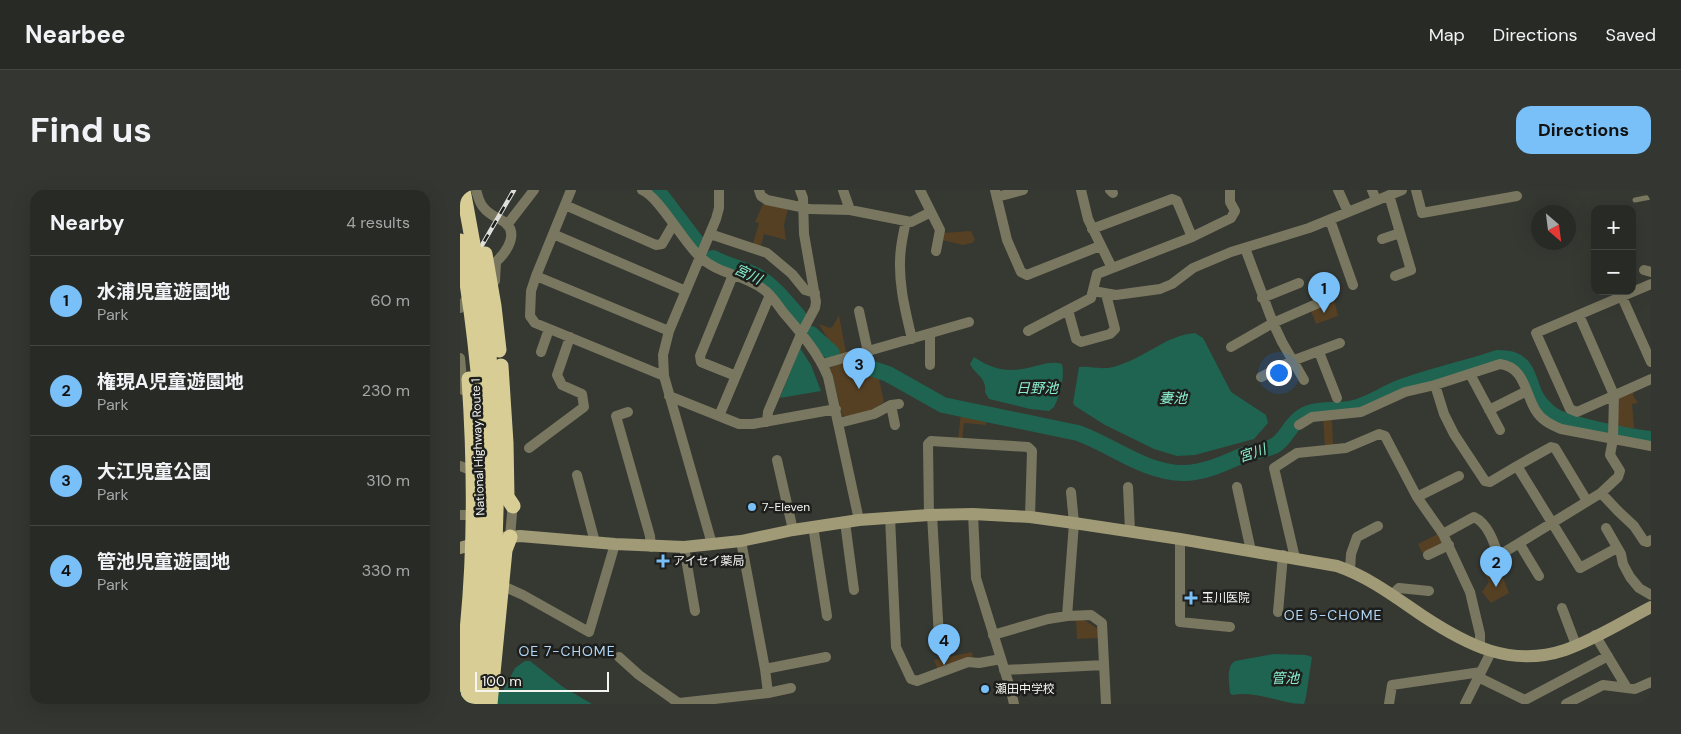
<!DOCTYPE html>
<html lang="en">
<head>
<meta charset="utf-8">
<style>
  body { margin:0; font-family:"DM Sans","Noto Sans JP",sans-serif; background:#343632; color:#f1f3f6 }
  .controls { position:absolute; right:15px; top:15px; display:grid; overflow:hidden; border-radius:10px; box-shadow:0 5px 20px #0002 }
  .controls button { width:45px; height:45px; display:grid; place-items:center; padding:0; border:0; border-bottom:1px solid #444643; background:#282a26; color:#f1f3f6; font:25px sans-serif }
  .compass { position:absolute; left:1071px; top:15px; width:45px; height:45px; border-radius:50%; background:#282a26; box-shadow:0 5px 20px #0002; rotate:152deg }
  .scale { position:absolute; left:15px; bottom:12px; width:134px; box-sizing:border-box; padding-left:5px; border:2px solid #f4f5f1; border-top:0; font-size:14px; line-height:18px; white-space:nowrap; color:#f4f5f1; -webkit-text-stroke:4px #1e1f1c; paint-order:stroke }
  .you { position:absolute; left:818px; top:182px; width:18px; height:18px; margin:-12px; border:4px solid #fff; border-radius:50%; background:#1a73e8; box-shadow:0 0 0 8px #1a73e833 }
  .badge { display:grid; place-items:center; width:32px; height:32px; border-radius:50%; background:#79bff8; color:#111; font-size:16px; font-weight:700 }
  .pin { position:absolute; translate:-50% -41px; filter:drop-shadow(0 1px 2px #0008) }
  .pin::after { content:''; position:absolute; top:26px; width:18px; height:15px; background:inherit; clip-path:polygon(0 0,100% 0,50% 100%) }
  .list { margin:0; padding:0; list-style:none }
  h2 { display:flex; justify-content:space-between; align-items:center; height:65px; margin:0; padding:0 20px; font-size:21px }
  h2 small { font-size:16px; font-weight:400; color:#a5a7a7 }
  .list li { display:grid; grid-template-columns:32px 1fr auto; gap:15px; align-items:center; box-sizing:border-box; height:90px; padding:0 20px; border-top:1px solid #444643 }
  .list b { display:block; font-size:19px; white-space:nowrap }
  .list p { margin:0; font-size:16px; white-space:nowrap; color:#a5a7a7 }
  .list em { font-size:16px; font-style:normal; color:#a5a7a7 }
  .map { position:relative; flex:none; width:1191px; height:514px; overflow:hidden; border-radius:15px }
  header { display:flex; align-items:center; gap:30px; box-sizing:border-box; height:70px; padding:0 25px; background:#282a26; border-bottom:1px solid #444643 }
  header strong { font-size:24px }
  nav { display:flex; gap:28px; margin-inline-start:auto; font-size:18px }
  .intro { display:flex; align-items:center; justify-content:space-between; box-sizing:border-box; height:120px; padding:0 30px }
  h1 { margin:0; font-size:35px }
  .button { padding:12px 22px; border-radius:15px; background:#79bff8; color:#111; font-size:18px; font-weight:700 }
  main { display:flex; gap:30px; padding:0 30px }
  aside { flex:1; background:#282a26; border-radius:15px; box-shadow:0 5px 20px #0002 }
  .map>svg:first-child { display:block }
</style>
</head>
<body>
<header>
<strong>Nearbee</strong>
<nav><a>Map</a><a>Directions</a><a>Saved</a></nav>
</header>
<div class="intro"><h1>Find us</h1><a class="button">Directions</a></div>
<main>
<aside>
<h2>Nearby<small>4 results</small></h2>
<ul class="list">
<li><span class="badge">1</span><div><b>水浦児童遊園地</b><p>Park</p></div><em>60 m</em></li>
<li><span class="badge">2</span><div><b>権現A児童遊園地</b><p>Park</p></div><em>230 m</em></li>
<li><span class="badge">3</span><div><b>大江児童公園</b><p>Park</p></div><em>310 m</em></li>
<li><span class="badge">4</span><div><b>管池児童遊園地</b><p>Park</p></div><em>330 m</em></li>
</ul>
</aside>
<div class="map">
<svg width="1191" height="514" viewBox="0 0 1191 514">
  <rect width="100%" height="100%" fill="#363832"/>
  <path fill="#554023" d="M303 14 328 18 324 35 326 50 304 44 301 56 293 54 299 33 295 32Z
    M511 41 515 50 512 53 503 55 482 50 483 43Z
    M875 113 878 126 856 134 851 121 868 114Z
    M379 125 386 163 380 165 369 157 372 152 368 149 359 134 370 138 373 136Z
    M387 172 418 184 424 212C414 219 394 230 382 225L373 186 369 178Z
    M1170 201 1174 203 1173 205 1178 213 1172 214 1174 238H1159L1157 235 1159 206Z
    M501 222 526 225V235L504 233 502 250H498Z
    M863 228 872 229 873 256 865 257Z
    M978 344 984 355 963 364 958 354Z
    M1038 375 1049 403 1031 413 1022 402 1029 392 1024 383Z
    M623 429 638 439V448L617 449 616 430Z
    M512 462 513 467 478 480 474 470Z"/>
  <path fill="#1e6451" d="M735 143 743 148 771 202 806 225 808 233 794 249 735 265 717 266 694 259 645 235 615 216 613 213 619 177C631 176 641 180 653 177 682 170 706 145 735 143Z
    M340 158 351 175 361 201 320 208Z
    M514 167C534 181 552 183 575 176 585 174 592 171 602 174 605 186 600 206 594 217L589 221 570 219 529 209 525 202C527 187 515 185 510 174Z
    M814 464 846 465 852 467 846 507 844 514C818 514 799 500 772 505L770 503C769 493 766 476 775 471Z
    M65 471H70L103 497 132 514H0V499L43 501 55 478Z"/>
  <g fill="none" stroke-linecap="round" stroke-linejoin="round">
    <path stroke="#1e6451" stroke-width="16" d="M197 0 238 54
      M253 68C267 76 283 78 297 86 314 96 326 112 339 127
      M351 144 372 163
      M392 172 428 184 483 215 618 243C652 255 685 283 723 283 743 283 763 274 781 266 791 262 805 260 814 256 828 249 829 231 849 223 863 218 880 222 894 218 910 214 924 204 939 198 971 186 1005 179 1037 168 1042 168 1048 168 1053 170 1068 175 1069 193 1075 205 1079 213 1086 220 1093 225 1107 235 1172 247 1191 249"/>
    <path stroke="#7a7760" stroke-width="5" d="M1175 10 1191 7"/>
    <path stroke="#7a7760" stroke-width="10" d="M16 0C18 6 19 13 24 18 30 26 40 28 47 34 59 47 43 67 32 75
      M111 0 76 86 71 101 70 126 75 133 204 186
      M182 0C199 7 223 51 239 66 257 84 283 84 303 99 311 104 317 114 323 122 340 142 358 162 368 187L399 330
      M299 0 301 6 307 10 350 19 390 20 451 32 471 22
      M383 0 390 20
      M460 0 480 40 476 61
      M535 0 547 50 561 82 567 85 640 56
      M621 0 628 29 652 78
      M650 0 653 3
      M878 0 888 22
      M912 0 916 10
      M956 0 962 23 1057 6
      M929 5 951 80 935 86
      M537 7 563 0
      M105 15 196 55 202 54 213 35
      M870 30 893 95
      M446 31C444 40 442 49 441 58 437 89 445 120 452 149
      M47 35 74 0
      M632 39 712 9 717 11 732 47
      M93 44 226 101
      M250 44 307 63 332 84 345 100 355 103
      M922 49 940 43
      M785 58 813 133 822 152 844 190
      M1184 80 1191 82
      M273 85 240 166 241 172 276 186
      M76 86 209 141
      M35 91 36 72
      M1191 94 1076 143 1110 219 1117 222 1191 189
      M633 101 656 105 700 99 712 94 733 78 771 62 849 38 942 0
      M1162 107 1191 172
      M802 108 839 93
      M0 118 10 104
      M608 120 616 149 621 152 650 144 655 139 646 104
      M399 121 408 162
      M1119 125 1154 205 1153 249 1150 265 1160 281 1158 287 1141 303
      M568 141 631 108 637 84 732 47 771 28 775 21 770 12V0
      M470 144V175
      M771 157 813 133 870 108
      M81 162 89 139
      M859 162 877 208
      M0 168 3 200
      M363 174 509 132
      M1010 184 1040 240
      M801 187 832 171 880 153
      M975 195 984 224 994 244 1025 291 1030 292 1057 276
      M209 206 279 234H293L376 219
      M431 215 435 235
      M1029 220 1067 201
      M168 222 156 226 190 346 191 357
      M259 226 310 105
      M307 232 308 222 341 144 355 118 356 112 344 44 343 8 340 0
      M379 233 414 224 431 215 439 214
      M839 235 852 227 901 222 945 202 975 195 1040 174C1065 177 1065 204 1076 221 1082 231 1092 235 1101 239L1191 256
      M69 258 124 217 122 204 102 195 97 185 110 147
      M317 270 333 340
      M0 276 8 279
      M117 285 135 352
      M668 297 670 341
      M777 297 791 361
      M957 307 999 286
      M1127 311 1095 258 1091 257 1057 276 1120 378 1157 358
      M513 324 516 388 551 501 554 514
      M0 325H8
      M469 325 468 254 471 251 568 257 572 261 570 327
      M472 325 479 447
      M430 327 436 457 451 489 457 491 508 472 519 473 541 469
      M385 332 394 400
      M353 336 367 426
      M1146 338 1161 364 1163 374 1170 387 1179 398 1191 405
      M983 344 1014 327C1031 335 1036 360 1042 376
      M50 347 53 312
      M720 349V432L770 437
      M1059 353 1079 386
      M252 354 204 186 203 165 209 141 256 29 259 18V0
      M224 357 235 421
      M968 365 989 355
      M1038 366 1141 303 1158 321 1174 336 1184 351 1187 352 1191 350
      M835 368 814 278 837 263 886 258 919 244 925 246 957 307 983 344 1010 402 1020 444V458
      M890 380 891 364 897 347 918 336
      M43 396 63 405 129 442 155 354
      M932 405 939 398 969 401
      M1102 418 1116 455
      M818 422 823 365
      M607 426 614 333 611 302
      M533 445 588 429 607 426 631 425 642 433 646 514
      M1135 445 1167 498
      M159 467 179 485 220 514
      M305 479 366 467
      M544 480 644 475
      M1018 487 1065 510 1148 466
      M308 503 331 498
      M219 513 308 503 305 479 281 351
      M929 514 932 495 1021 482
      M1005 514 1031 462
      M1106 514 1143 495 1175 499 1191 492"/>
    <path stroke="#a09a76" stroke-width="12" d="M42 348 60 346 155 354 224 357 281 351 333 340 399 330 469 325 513 324 570 327 614 333 720 349 877 376C909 387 935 407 963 426 1007 455 1051 478 1105 460 1134 450 1164 431 1191 417
      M0 358 20 352"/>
    <path stroke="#d8ce95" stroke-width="15" d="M41 176 46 253 47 307 53 316
      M0 495C16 393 16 291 9 189
      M30 514 45 360 50 347"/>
    <g stroke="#dfe0dc" stroke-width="4.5">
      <path id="rail" d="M0 93 54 0"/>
    </g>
    <use href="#rail" stroke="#1e1f1c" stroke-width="2.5" stroke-dasharray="8" stroke-linecap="butt"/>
    <path stroke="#d8ce95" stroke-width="15" d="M3 0C14 58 25 117 30 177 41 289 37 403 19 514
      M0 51C17 146 26 241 24 337 23 396 16 455 7 514
      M25 64 34 116 39 160"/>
  </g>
  <g fill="#79bff8" stroke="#1e1f1c" stroke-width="2">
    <circle cx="292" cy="317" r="5"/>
    <path d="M200.5 363.5h5v5h5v5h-5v5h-5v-5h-5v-5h5z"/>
    <path d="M728.5 400.5h5v5h5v5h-5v5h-5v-5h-5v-5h5z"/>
    <circle cx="525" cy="499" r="5"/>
  </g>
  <g text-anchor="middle" stroke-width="5" stroke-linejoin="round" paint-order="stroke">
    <g font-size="12" fill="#f4f5f1" stroke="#1e1f1c">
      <text transform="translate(18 257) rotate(-92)" y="4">National Highway Route 1</text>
    </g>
    <g font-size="12" fill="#f4f5f1" stroke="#1e1f1c" text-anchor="start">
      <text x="302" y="321">7-Eleven</text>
      <text x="213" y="375">アイセイ薬局</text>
      <text x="742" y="412">玉川医院</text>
      <text x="535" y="503">瀬田中学校</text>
    </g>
    <g font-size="14" font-style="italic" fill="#89eecf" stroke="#1e1f1c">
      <text transform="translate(288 84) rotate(25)" y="5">宮川</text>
      <text x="577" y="203">日野池</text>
      <text x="713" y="213">妻池</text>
      <text transform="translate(792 263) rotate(-19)" y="5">宮川</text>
      <text x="825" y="493">管池</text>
    </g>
    <g font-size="14" letter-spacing="1" fill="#b1d7f7" stroke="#1e1f1c">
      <text x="873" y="430">OE 5-CHOME</text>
      <text x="107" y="466">OE 7-CHOME</text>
    </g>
  </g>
</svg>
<div class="controls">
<button>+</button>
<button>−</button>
</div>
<svg class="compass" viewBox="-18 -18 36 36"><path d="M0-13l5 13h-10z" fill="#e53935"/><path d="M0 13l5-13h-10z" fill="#a5a7a7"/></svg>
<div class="scale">100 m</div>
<div class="you"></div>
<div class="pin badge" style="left:864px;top:123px">1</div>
<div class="pin badge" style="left:1036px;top:397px">2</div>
<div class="pin badge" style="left:399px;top:199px">3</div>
<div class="pin badge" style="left:484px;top:475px">4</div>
</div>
</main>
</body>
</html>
